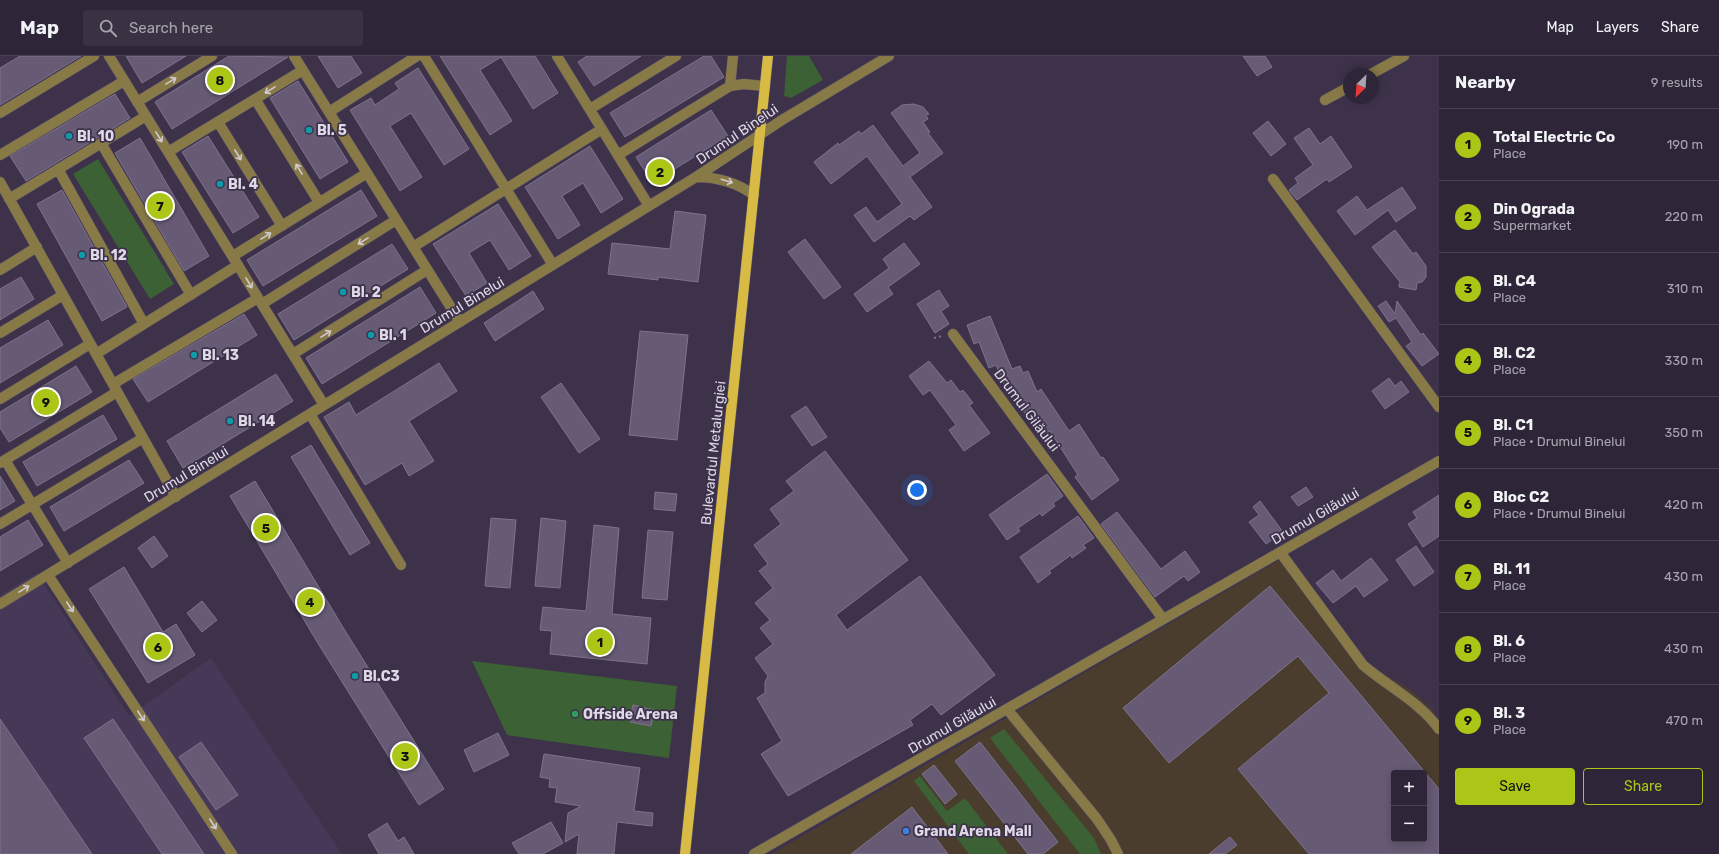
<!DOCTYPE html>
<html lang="en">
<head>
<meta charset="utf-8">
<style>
  body { margin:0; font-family:Rubik,sans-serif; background:#3a3243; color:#f1f3f6 }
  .controls { position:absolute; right:12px; bottom:12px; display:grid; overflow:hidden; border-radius:4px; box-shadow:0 2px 10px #0003 }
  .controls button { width:36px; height:36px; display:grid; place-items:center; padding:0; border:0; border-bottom:1px solid #494353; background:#2e2638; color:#f1f3f6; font:20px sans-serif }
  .compass { position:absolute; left:1343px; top:12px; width:36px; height:36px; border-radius:50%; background:#2e2638; box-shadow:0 2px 10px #0003; rotate:205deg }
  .you { position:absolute; left:917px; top:434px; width:14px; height:14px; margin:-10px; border:3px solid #fff; border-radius:50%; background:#1a73e8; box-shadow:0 0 0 6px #1a73e833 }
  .badge { display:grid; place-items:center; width:26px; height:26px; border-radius:50%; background:#abc616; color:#111; font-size:13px; font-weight:700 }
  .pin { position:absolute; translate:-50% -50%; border:2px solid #fff; box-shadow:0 1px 4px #0006 }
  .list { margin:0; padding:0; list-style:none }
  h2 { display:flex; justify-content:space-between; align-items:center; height:52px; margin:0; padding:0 16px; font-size:17px }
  h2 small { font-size:13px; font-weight:400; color:#a7a5ae }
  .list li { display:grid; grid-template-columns:26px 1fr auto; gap:12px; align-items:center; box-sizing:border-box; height:72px; padding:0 16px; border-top:1px solid #494353 }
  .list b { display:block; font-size:15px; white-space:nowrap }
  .list p { margin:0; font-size:13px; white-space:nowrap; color:#a7a5ae }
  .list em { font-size:13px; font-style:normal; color:#a7a5ae }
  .actions { display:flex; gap:8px; padding:12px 16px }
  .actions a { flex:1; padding:9px 0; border:1px solid #abc616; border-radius:4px; text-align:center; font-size:14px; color:#abc616 }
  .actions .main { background:#abc616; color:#111 }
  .icon { flex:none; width:22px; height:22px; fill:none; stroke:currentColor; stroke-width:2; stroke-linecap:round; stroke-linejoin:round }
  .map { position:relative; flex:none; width:1439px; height:798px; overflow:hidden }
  header { display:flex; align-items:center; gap:24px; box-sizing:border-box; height:56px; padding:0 20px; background:#2e2638; border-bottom:1px solid #494353 }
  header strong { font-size:19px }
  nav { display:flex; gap:22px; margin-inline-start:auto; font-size:14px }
  .search { width:280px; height:36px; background:#3a3243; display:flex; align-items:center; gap:10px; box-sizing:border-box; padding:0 14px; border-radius:4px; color:#a7a5ae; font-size:15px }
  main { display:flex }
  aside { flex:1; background:#2e2638 }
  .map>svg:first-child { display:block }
</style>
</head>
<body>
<header>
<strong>Map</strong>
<div class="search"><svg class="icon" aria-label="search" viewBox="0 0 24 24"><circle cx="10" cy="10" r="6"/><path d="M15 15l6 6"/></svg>Search here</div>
<nav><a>Map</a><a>Layers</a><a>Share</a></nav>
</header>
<main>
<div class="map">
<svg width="1439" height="798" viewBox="0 0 1439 798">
  <rect width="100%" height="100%" fill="#3d324a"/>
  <path fill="#4a3d2e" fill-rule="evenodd" d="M1288 499 1365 603 1375 612 1411 634 1430 651 1439 663V798H771ZM1394 717H1424V783H1394Z"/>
  <path fill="#463857" d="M37 517 129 660 211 602 342 798H0V539Z"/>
  <path fill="#3b6134" d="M787 0H809L823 24 791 42 784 40Z
    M98 103 174 228 150 243 73 118Z
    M472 605 677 630 669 702 507 679Z
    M1004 673 1094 782 1101 798H1080L990 682Z
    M920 720 947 755 965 742 1008 798H969L914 725Z"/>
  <path fill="#665a74" stroke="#7e728e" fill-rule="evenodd" d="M20 0H81L0 49V12Z
    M126 0H186L142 27Z
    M229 0 288 1 172 73 155 46Z
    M318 0H351L362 17 338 32Z
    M440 0H535L558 37 533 53 501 1 480 14 512 65 490 79Z
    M587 0H641L594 30 578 6Z
    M704 0H711L724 21 625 81 610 57Z
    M1243 0H1265L1272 11 1257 20Z
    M418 12 469 93 444 109 411 57 390 70 422 121 400 135 350 54 371 42 375 49 399 33 395 27Z
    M298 25 348 106 320 123 270 42Z
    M115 38 130 62 26 125 10 100Z
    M914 48 923 51 929 58 926 59 928 63 923 66 930 76 928 77 943 97 910 121 932 151 914 164 910 160 874 186 854 159 866 151 877 166 902 148 867 100 831 128 814 106 838 87 839 89 859 75 861 78 873 69 903 110 920 97 891 57 902 49Z
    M711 54 728 80 652 127 636 101Z
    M1268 65 1286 88 1271 100 1253 77Z
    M1309 72 1320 88 1331 80 1352 111 1329 126 1327 123 1297 144 1289 134 1298 127 1295 122 1313 109 1294 82Z
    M208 80 259 161 233 177 182 96Z
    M140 82 209 200 184 215 115 97Z
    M590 90 623 143 601 157 583 127 562 140 580 169 558 183 525 131Z
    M1402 131 1416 152 1396 166 1388 154 1355 179 1337 155 1357 140 1367 154Z
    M62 134 127 251 102 265 37 148Z
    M361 134 377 160 263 230 247 204Z
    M498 148 531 200 509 214 490 184 469 197 487 227 466 240 433 188Z
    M675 155 706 159 698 226 658 221V224L608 218 612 187 670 193Z
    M1395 174 1413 198 1416 196 1426 210V221L1422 226 1417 227 1416 234 1399 231 1400 226 1372 191Z
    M805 183 841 231 824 243 788 196Z
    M904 187 920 208 888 231 893 238 867 256 854 238 889 212 883 203Z
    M392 188 408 213 294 284 278 258Z
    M21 221 34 243 0 264V233Z
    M420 231 436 257 322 328 306 302Z
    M939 234 949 250 941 255 949 268 935 277 917 248Z
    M533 235 544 253 495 285 484 267Z
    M1386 245 1395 258 1397 245 1421 279 1423 277 1439 298 1422 310 1406 290 1412 286 1396 262 1389 266 1378 250Z
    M244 258 257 279 148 346 133 323Z
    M990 260 1012 313 1020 310 1023 317 1028 315 1037 336 1041 333 1069 375 1079 368 1101 402 1103 401 1119 424 1092 444 1075 421 1078 419 1050 375 1041 381 1011 337 1008 338 996 309 989 312 979 286 974 288 967 269Z
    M48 264 63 289 0 327V292Z
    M640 275 688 279 677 384 629 379Z
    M929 305 947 327 951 324 960 336 963 334 973 347 969 349 990 377 964 395 949 374 956 369 930 334 923 339 909 320Z
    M439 307 457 335 409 365 434 405 409 420 402 407 365 429 324 361 349 346 356 359Z
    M76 310 92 336 9 386 0 372V356Z
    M276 318 293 345 183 412 167 385Z
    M1389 322 1395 330 1401 325 1409 336 1385 353 1372 335Z
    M561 327 600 383 579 397 541 341Z
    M806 350 827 381 812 390 791 360Z
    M103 359 117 383 37 430 23 406Z
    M311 389 370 487 350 499 291 401Z
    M825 395 908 504 836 559 847 574 920 520 995 619 941 659 932 648 910 664 913 669 788 740 761 698 782 685 757 642 765 637V626L768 620 755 602 773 588 760 572 770 564 755 547 773 532 759 515 768 508 754 489 781 468 770 453 794 435 786 425Z
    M129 404 144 427 64 475 50 451Z
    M1047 418 1063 440 1053 447 1055 450 1042 460 1040 457 1018 472 1020 475 1007 484 989 459Z
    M0 420 15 445 0 454Z
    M255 425 344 573 444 733 419 749 319 589 230 440Z
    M1306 431 1313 441 1298 450 1291 441Z
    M655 436 677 438 675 455 654 453Z
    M1439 439V480L1423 491 1408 468 1417 462 1413 456Z
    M1260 445 1283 476 1266 488 1249 466 1259 459 1253 451Z
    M1117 456 1161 513 1185 495 1200 516 1188 525 1184 520 1155 541 1101 468Z
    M1078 460 1094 482 1083 489 1086 492 1072 502 1071 499 1049 515 1051 517 1038 527 1020 501Z
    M491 462 516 464 510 532 485 530Z
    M541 462 566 465 560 532 535 530Z
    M28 464 43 489 0 515V481Z
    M594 469 619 472 612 558 651 562 647 608 550 598 552 575 540 574 543 551 586 555Z
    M648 474 673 476 667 544 642 542Z
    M154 480 168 500 152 512 138 492Z
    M1416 490 1434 516 1414 530 1396 504Z
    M1371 502 1388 524 1364 541 1356 530 1333 547 1316 527 1333 514 1341 525Z
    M124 511 163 576 176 568 195 599 148 627 89 533Z
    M1270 530 1439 733V798H1309L1238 713 1329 637 1298 600 1169 707 1123 652ZM1394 717H1424V783H1394Z
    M202 545 217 564 202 576 187 557Z
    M633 649 654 654 651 670 630 666Z
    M0 663 92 798H0Z
    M113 663 204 798H162L84 682Z
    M498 677 509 699 474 716 464 694Z
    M201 686 238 739 216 754 179 701Z
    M980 686 1058 786 1043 798H1028L955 705Z
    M544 698 640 712 634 755 653 757 652 770 617 766 614 798H577L579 778 565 786 568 757 581 750 555 746 557 732 549 731 550 723 540 721Z
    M934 709 957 738 945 748 922 718Z
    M912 751 948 798H851Z
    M551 766 563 787 543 798H519L512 787Z
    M387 767 398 785 404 781 414 798H379L368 779Z
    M1230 781 1237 789 1225 798H1209Z"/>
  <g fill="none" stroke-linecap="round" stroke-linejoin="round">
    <g stroke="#5a5066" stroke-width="11">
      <path id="minor" d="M109 0 324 349
        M294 0 460 266
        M424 0 553 209
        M557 0 649 150
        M1371 18 1404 0
        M730 30 733 0
        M255 43 319 146
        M1325 44 1349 31
        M137 46 212 0
        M590 53 676 0
        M329 56 417 0
        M0 57 94 0
        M218 66 282 170
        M101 87 191 239
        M168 96 303 14
        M0 99 124 25
        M618 99 730 30 744 28 765 30
        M58 113 144 268
        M696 121C718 121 736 126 754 139
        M1273 123 1439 351
        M0 126 176 441
        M9 143 146 60
        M413 191 602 73
        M233 200 367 117
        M0 214 37 191
        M262 248 396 164
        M0 277 63 239
        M953 278 1163 563
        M96 298 238 209
        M293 298 427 214
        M113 328 258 242
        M0 343 90 288
        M310 358 401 509
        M5 404 68 507
        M0 407 117 336
        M0 468 143 382
        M1280 496 1363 609C1387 630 1420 646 1439 673
        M48 519 232 798
        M0 548 696 121 782 64 889 0
        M1007 653 1097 763 1111 784 1118 798
        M754 798 1439 405"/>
    </g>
    <g stroke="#5a5066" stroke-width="11">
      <path id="major" d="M685 798 768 0"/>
    </g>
    <path stroke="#7d7488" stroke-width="2" stroke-dasharray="2 3" stroke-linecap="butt" d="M934 282 942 280"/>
    <use href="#minor" stroke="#887a47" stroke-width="10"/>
    <use href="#major" stroke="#d8bb45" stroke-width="10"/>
  </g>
  <defs><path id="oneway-shaft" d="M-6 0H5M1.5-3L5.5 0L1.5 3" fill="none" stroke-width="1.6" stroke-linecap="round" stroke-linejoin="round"/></defs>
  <g stroke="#d1cacf">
    <use href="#oneway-shaft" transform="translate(171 25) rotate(-31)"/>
    <use href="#oneway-shaft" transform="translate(270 34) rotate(149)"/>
    <use href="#oneway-shaft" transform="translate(159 81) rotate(58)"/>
    <use href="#oneway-shaft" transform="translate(238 99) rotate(58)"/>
    <use href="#oneway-shaft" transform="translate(299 113) rotate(-122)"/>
    <use href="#oneway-shaft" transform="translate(727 125) rotate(17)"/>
    <use href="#oneway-shaft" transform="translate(266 180) rotate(-32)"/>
    <use href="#oneway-shaft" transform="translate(363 185) rotate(148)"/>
    <use href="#oneway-shaft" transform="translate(249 227) rotate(59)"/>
    <use href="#oneway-shaft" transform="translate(326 278) rotate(-32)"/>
    <use href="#oneway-shaft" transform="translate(24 533) rotate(-31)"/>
    <use href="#oneway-shaft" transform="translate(70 551) rotate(57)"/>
    <use href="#oneway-shaft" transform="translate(141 660) rotate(57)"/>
    <use href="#oneway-shaft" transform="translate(213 768) rotate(57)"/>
  </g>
  <g fill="#0f9aa8" stroke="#3d324a" stroke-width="1.5">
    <circle cx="309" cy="74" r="4"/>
    <circle cx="69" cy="80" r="4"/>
    <circle cx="220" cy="128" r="4"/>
    <circle cx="82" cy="199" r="4"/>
    <circle cx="343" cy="236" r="4"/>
    <circle cx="371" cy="279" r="4"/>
    <circle cx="194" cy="299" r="4"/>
    <circle cx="230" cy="365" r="4"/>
    <circle cx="355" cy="620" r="4"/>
  </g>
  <circle fill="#2e9e5b" stroke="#3d324a" stroke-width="1.5" cx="575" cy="658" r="4"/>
  <circle fill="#3f7fe0" stroke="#3d324a" stroke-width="1.5" cx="906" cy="775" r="4"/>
  <g text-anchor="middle" stroke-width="3.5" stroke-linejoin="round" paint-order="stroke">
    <g font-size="14" font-weight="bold" fill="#ded8e7" stroke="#3d324a" text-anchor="start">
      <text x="317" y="79">Bl. 5</text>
      <text x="77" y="85">Bl. 10</text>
      <text x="228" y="133">Bl. 4</text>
      <text x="90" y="204">Bl. 12</text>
      <text x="351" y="241">Bl. 2</text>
      <text x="379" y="284">Bl. 1</text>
      <text x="202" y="304">Bl. 13</text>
      <text x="238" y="370">Bl. 14</text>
      <text x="363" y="625">Bl.C3</text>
      <text x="583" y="663">Offside Arena</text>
      <text x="914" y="780">Grand Arena Mall</text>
    </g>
    <g font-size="14" fill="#ded8e7" stroke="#3d324a">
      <text transform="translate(737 78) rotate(-34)" y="5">Drumul Binelui</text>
      <text transform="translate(462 249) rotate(-31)" y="5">Drumul Binelui</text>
      <text transform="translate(1027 354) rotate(53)" y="5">Drumul Gilăului</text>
      <text transform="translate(713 397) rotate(-84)" y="5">Bulevardul Metalurgiei</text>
      <text transform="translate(186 418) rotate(-31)" y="5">Drumul Binelui</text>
      <text transform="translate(1315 460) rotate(-30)" y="5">Drumul Gilăului</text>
      <text transform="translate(952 669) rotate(-30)" y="5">Drumul Gilăului</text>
    </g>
  </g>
</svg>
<div class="controls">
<button>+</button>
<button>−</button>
</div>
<svg class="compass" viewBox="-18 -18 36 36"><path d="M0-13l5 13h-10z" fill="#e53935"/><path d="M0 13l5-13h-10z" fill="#a7a5ae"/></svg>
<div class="you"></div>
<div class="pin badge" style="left:600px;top:586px">1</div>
<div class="pin badge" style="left:660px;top:116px">2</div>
<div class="pin badge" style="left:405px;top:700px">3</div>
<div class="pin badge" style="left:310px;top:546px">4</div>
<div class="pin badge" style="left:266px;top:472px">5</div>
<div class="pin badge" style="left:158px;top:591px">6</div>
<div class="pin badge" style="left:160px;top:150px">7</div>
<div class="pin badge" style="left:220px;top:24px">8</div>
<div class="pin badge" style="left:46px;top:346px">9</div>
</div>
<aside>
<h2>Nearby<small>9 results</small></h2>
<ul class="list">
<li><span class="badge">1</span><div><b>Total Electric Co</b><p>Place</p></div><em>190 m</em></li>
<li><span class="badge">2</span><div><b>Din Ograda</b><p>Supermarket</p></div><em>220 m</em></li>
<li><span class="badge">3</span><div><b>Bl. C4</b><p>Place</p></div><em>310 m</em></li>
<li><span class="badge">4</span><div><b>Bl. C2</b><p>Place</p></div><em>330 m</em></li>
<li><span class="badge">5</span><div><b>Bl. C1</b><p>Place · Drumul Binelui</p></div><em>350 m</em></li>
<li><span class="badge">6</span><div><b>Bloc C2</b><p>Place · Drumul Binelui</p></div><em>420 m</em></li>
<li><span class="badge">7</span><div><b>Bl. 11</b><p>Place</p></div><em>430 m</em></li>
<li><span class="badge">8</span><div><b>Bl. 6</b><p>Place</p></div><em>430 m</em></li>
<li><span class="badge">9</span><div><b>Bl. 3</b><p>Place</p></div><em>470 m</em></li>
</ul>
<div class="actions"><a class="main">Save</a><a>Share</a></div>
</aside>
</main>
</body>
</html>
